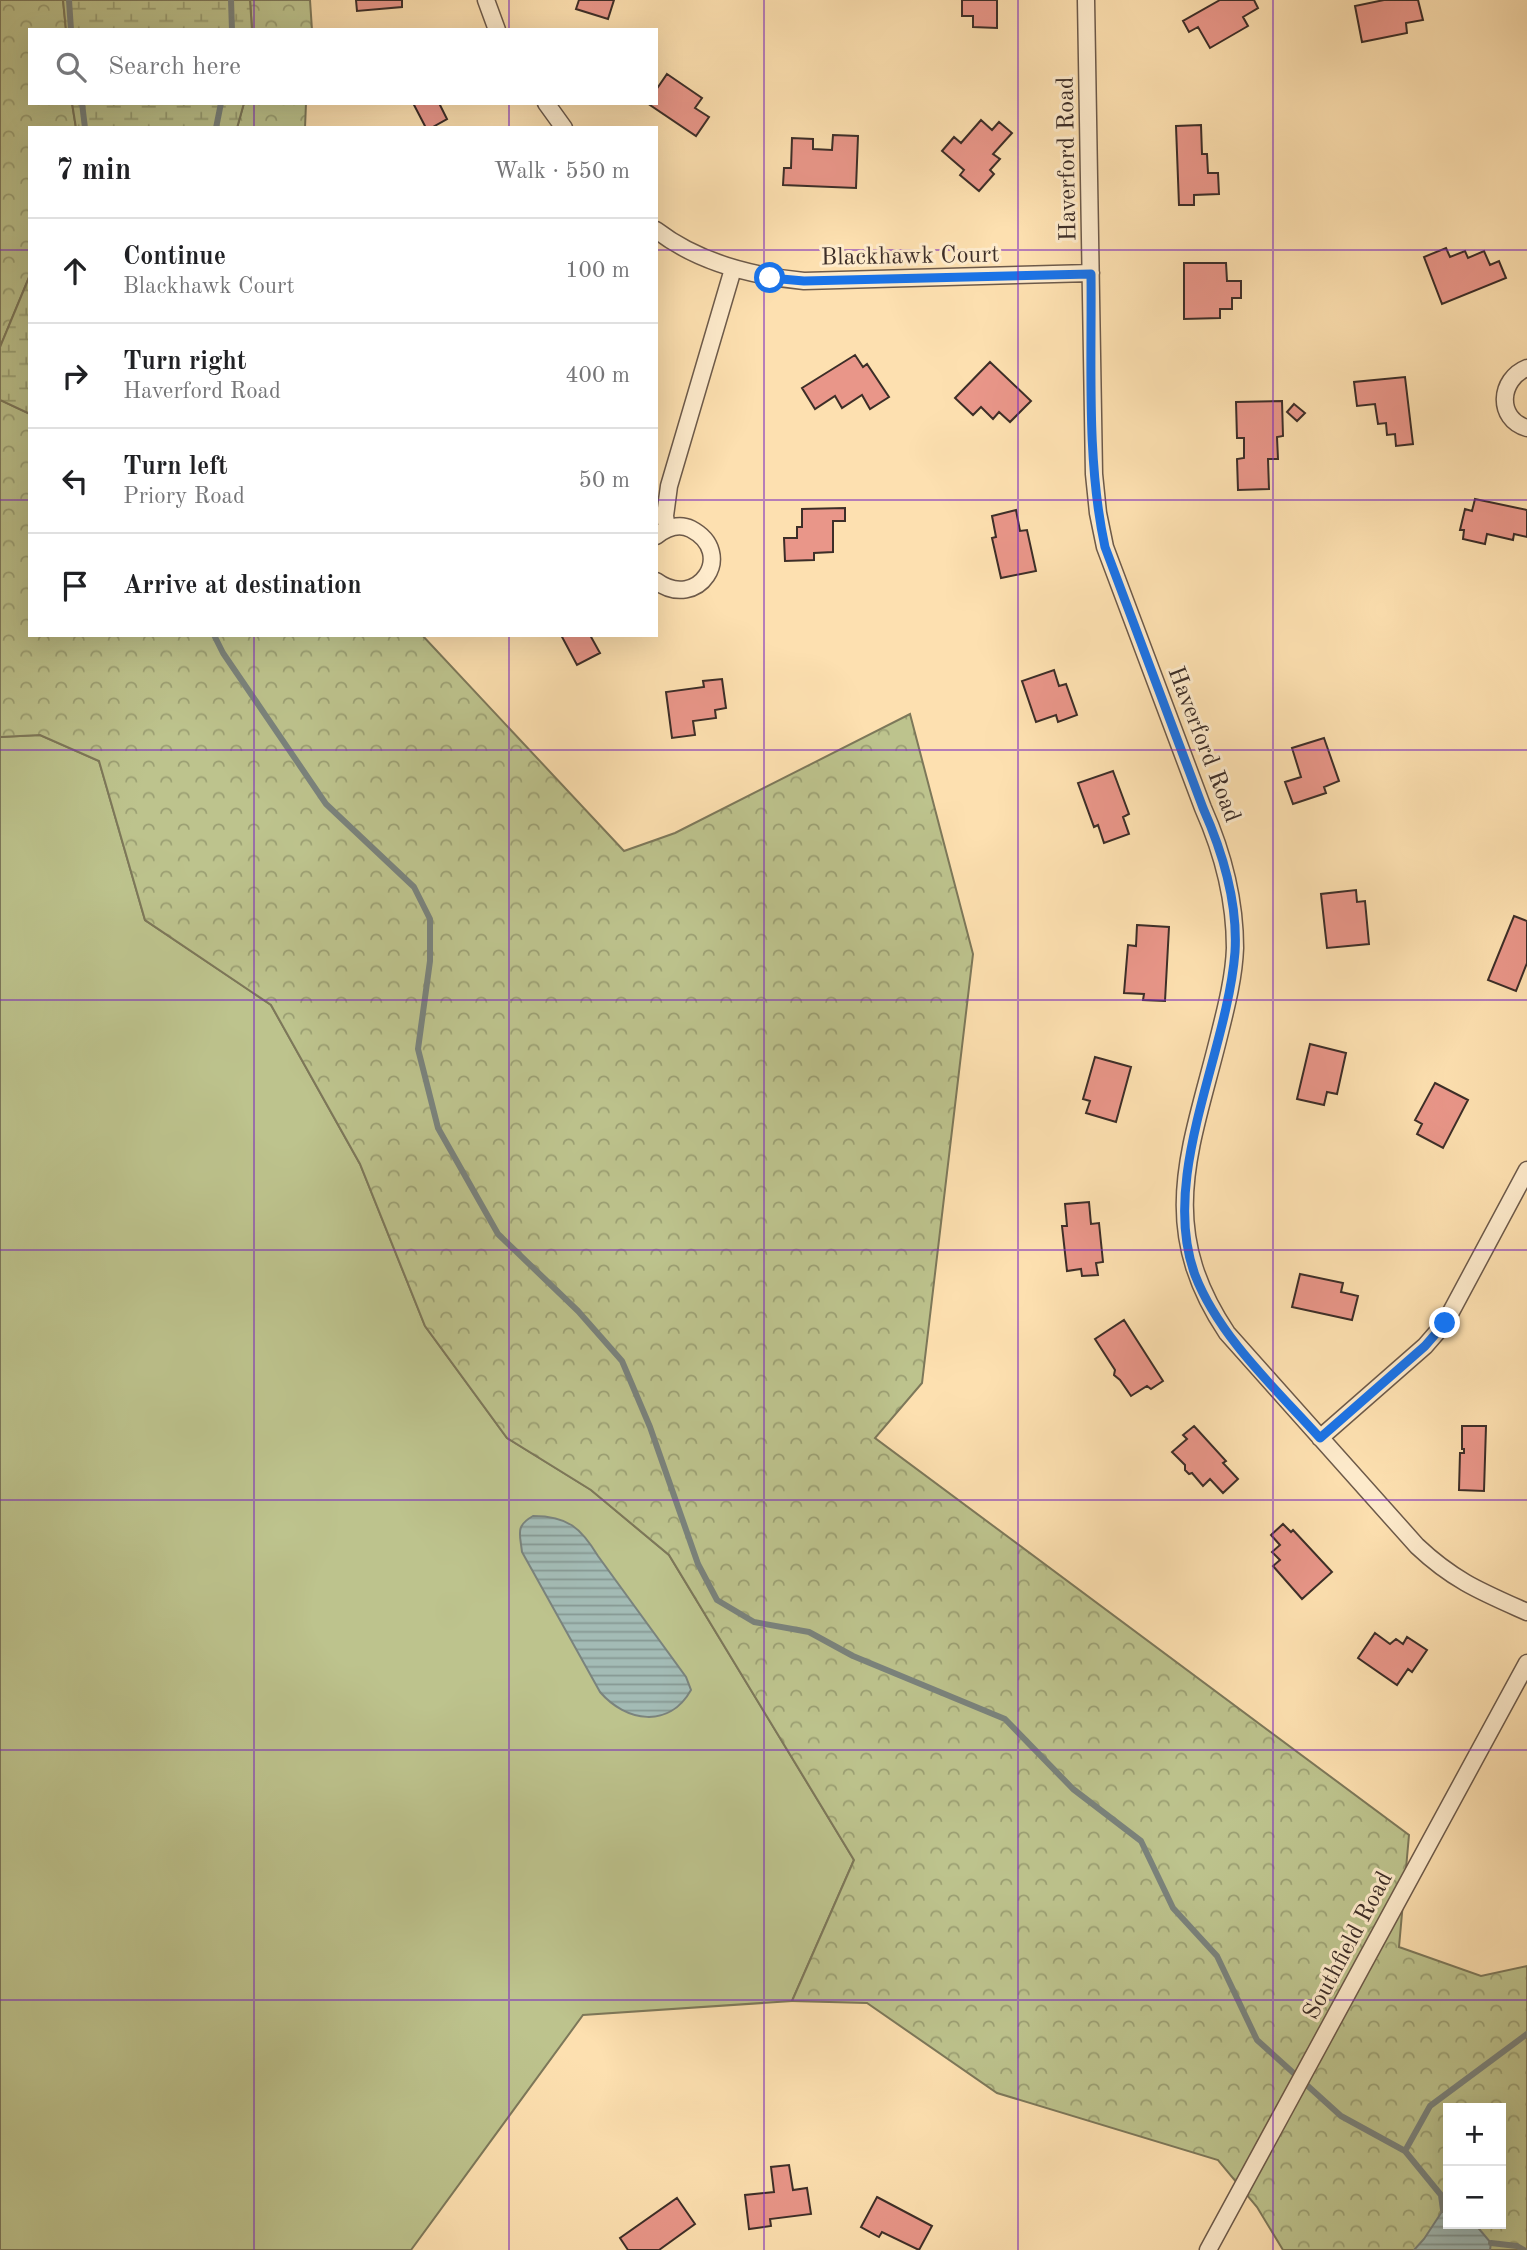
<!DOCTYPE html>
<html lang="en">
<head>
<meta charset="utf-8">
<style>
  body { margin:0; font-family:"Old Standard TT",serif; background:#f6f6f6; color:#202124 }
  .controls { position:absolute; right:21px; bottom:21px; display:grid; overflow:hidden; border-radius:0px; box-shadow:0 7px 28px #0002 }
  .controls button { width:63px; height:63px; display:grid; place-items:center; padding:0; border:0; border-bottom:2px solid #e0e0e0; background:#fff; color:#202124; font:35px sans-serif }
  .stop { position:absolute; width:21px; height:21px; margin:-16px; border:5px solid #1a73e8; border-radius:50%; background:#fff }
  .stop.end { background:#1a73e8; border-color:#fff; box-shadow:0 2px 7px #0008 }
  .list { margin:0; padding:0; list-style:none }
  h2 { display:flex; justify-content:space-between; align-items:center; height:91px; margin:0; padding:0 28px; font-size:30px }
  h2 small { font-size:23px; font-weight:400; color:#757577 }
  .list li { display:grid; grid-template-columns:46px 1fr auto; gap:21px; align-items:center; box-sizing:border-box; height:105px; padding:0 28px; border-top:2px solid #e0e0e0 }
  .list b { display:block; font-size:26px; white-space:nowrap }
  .list p { margin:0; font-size:23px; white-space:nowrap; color:#757577 }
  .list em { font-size:23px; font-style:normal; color:#757577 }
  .icon { flex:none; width:38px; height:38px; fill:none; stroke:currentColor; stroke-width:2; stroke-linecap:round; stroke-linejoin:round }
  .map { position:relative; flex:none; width:1527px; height:2250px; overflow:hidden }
  .search { position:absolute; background:#fff; box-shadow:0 7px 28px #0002; left:28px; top:28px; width:630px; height:77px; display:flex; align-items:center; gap:18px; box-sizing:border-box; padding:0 24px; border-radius:0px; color:#757577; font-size:26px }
  .panel { position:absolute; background:#fff; box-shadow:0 7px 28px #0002; left:28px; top:126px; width:630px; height:511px; border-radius:0px }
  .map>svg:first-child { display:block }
</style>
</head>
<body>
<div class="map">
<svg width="1527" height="2250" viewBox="0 0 1527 2250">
  <defs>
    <pattern id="forest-crowns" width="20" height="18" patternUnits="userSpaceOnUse" patternTransform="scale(1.75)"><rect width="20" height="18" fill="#bdc38d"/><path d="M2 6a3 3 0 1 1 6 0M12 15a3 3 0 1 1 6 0" fill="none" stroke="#9b9f73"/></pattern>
    <pattern id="wetland-marsh" width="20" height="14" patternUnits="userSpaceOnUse" patternTransform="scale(1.75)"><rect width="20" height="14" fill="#bdc38d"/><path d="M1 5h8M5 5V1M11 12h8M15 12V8" fill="none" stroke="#9b9f73"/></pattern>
    <pattern id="water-rules" width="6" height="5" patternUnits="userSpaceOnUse" patternTransform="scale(1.75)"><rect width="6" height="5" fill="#a3bbb5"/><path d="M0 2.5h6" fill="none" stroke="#869893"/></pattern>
  </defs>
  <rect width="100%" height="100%" fill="#fde0b0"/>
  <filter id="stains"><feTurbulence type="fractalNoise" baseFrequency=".00286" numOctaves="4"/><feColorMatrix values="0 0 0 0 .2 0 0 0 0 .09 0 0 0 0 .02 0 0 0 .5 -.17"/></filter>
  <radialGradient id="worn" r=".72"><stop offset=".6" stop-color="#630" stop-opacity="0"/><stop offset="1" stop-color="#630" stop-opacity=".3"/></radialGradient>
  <path fill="#bdc38d" stroke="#7d785a" stroke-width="2" d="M40 735 99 761 145 920 271 1005 360 1164 425 1326 507 1438 591 1490 669 1555 854 1860 792 2001 583 2015 411 2250H0V737Z"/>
  <path fill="url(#forest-crowns)" stroke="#7d785a" stroke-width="2" fill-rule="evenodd" d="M0 0H63L66 30H30V103H72L76 128H30V275L0 347Z
    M250 0H310L312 30H252Z
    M244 103H306L305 128H237Z
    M0 400 30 414V635H422L624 851 675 833 910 714 973 954 922 1383 875 1438 1409 1835 1399 1947 1481 1976 1527 1966V2250H1283L1257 2207 1218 2160 997 2093 867 2003 792 2001 854 1860 669 1555 591 1490 507 1438 425 1326 360 1164 271 1005 145 920 99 761 40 735 0 737ZM1448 2108H1501V2224H1448Z"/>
  <path fill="url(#wetland-marsh)" stroke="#7d785a" stroke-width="2" d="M63 0H250L252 30H66Z
    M72 103H244L237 128H76Z
    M30 275V414L0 400V347Z"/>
  <path fill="url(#water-rules)" stroke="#7a837d" stroke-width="2" d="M533 1516C568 1516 581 1528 598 1556L686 1677 691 1690C669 1729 626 1722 600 1692L522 1552C520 1534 515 1526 533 1516Z
    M1443 2210 1448 2211V2224H1475L1491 2243 1490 2250H1414L1424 2239Z"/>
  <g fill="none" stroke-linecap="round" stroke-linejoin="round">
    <path stroke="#7a837d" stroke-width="6" d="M69 0 71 30
      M231 0 232 30
      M82 103 85 128
      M216 128 221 103
      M214 635 223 653 326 804 414 887 430 919V961L418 1049 438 1128 498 1234 578 1311 622 1361 650 1427 698 1564 717 1600 754 1622 809 1632 853 1656 1005 1719 1073 1789 1141 1841 1173 1908 1217 1956 1257 2040 1341 2116 1405 2151 1441 2195 1443 2210
      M1405 2151 1430 2106 1527 2034
      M1491 2243 1517 2246 1524 2250"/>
  </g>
  <path fill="#e99689" stroke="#3d2e28" stroke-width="2" d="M356 0H402V7L357 11Z
    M579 0H614L608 19 576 9Z
    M962 0H997V28L973 27V16H962Z
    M1220 0H1254L1258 8 1243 17 1248 26 1210 48 1198 27 1189 32 1183 21Z
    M1384 0H1418L1423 20 1406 23 1407 33 1362 42 1355 6Z
    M667 74 702 98 695 108 709 117 696 136 647 103H656V90Z
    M413 103H439L447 119 431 128H426Z
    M981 120 992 130 999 122 1012 133 993 154 1000 159 990 170 994 174 979 191 960 175 964 170 942 151 954 137 961 143Z
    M1201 125 1202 154H1207L1208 173H1218L1219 194 1194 195V205H1179L1176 126Z
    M833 135 858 136 856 188 783 185 784 168H791L792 138 813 139V149L832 150Z
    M1446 248 1450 257 1465 251 1468 258 1484 251 1490 265 1499 261 1506 278 1442 304 1424 257Z
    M1184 263H1226L1227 281H1241V298H1232V309H1220V318L1184 319Z
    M855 355 863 367 867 364 889 397 870 409 862 395 842 408 835 396 815 409 802 388Z
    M990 362 1031 401 1010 422 999 412 993 419 981 407 973 415 955 398Z
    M1405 377 1413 444 1396 446 1395 434 1387 435 1386 423 1378 424 1375 404 1357 406 1354 382Z
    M1282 401 1283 436 1277 437 1278 459H1268L1269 489 1238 490 1237 459 1244 458V438H1237L1236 402Z
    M1294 404 1305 413 1297 421 1287 412Z
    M1475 499 1527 510V537L1514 534 1513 540 1487 534 1485 544 1463 539 1464 530H1460L1465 509 1472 511Z
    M845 508V521H833V552L814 553V560L785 561 784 538H797V527H802V509Z
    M1016 510 1020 531 1027 530 1036 571 1001 578 992 538 996 537 992 516Z
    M561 635H590L600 653 577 665Z
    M1054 670 1059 686 1066 684 1077 715 1058 722 1056 715 1036 722 1022 681Z
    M722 679 726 708 715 710 716 718 693 721 695 735 672 738 666 692 704 687 703 681Z
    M1324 738 1339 781 1324 787 1326 793 1293 804 1285 782 1301 777 1292 748Z
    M1113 771 1129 814 1123 817 1129 834 1104 843 1098 825 1094 827 1078 783Z
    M1356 890 1357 902 1365 901 1369 944 1327 948 1321 894Z
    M1514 916 1527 921V963L1516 991 1488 980Z
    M1137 925 1169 927 1165 1001 1143 1000 1144 994 1124 993 1128 945 1136 946Z
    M1310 1044 1346 1053 1337 1094 1327 1092 1324 1105 1297 1099Z
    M1095 1057 1131 1067 1116 1122 1086 1113 1090 1101 1083 1099Z
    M1435 1083 1468 1100 1443 1148 1417 1134 1422 1124 1415 1120Z
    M1089 1202 1091 1224 1099 1223 1103 1262 1096 1263 1098 1275 1082 1276 1081 1269 1067 1271 1062 1226H1067L1065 1204Z
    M1300 1274 1343 1283 1341 1292 1358 1296 1352 1320 1292 1307Z
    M1124 1320 1163 1381 1151 1389 1147 1386 1131 1396 1120 1380 1114 1375 1115 1370 1095 1339Z
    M1194 1426 1226 1461 1223 1463 1238 1479 1223 1493 1210 1479 1203 1486 1192 1473 1189 1474 1185 1470V1465L1172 1452 1187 1439 1183 1435Z
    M1462 1426H1486L1484 1491 1459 1490 1460 1453H1464V1449H1462Z
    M1283 1524 1291 1532 1293 1530 1332 1572 1302 1599 1273 1566 1280 1560 1272 1552 1280 1545 1271 1535Z
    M1375 1633 1390 1644 1396 1639 1403 1644 1407 1637 1427 1650 1412 1672 1408 1669 1397 1685 1358 1658Z
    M789 2165 793 2190 807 2188 811 2214 770 2219 771 2226 749 2229 745 2195 774 2192 771 2167Z
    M877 2197 932 2226 919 2250 882 2232 879 2237 861 2227Z
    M677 2198 695 2224 659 2250H628L620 2238Z"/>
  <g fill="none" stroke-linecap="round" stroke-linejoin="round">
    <g stroke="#6d5a4a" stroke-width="19">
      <path id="minor" d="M486 0 497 30
        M1086 0 1094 474 1098 513 1105 547 1203 808C1223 853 1235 898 1235 948 1234 976 1227 1004 1220 1032 1192 1147 1154 1224 1227 1333L1417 1546C1454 1581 1482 1592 1527 1612
        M546 103 564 128
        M656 230C699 263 751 276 804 281L1091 273
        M1527 368C1499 379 1496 419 1527 428
        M667 528 665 516 669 486 733 269
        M656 536C666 528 679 523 691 529 737 553 698 612 656 581
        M1320 1438 1425 1346 1445 1323 1527 1170
        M1208 2250 1527 1663"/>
    </g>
    <use href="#minor" stroke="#feebcc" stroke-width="16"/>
  </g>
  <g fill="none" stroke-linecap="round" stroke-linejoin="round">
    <path stroke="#1a73e8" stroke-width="9" d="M770 278 804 281 1091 274C1092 362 1086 460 1105 547L1203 808C1223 853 1238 902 1235 952 1227 1054 1159 1177 1195 1275 1219 1337 1276 1389 1320 1438L1425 1346 1445 1323"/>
  </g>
  <path fill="none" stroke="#7b2cbf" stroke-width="2" stroke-opacity="0.55" d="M254 0V30M509 0V30M764 0V2250M1018 0V2250M1273 0V2250M254 103V128M509 103V128M0 250H30M656 250H1527M0 500H30M656 500H1527M254 635V2250M509 635V2250M0 750H1527M0 1000H1527M0 1250H1527M0 1500H1527M0 1750H1527M0 2000H1527"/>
  <g text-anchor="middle" stroke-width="6" stroke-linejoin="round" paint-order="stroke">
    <g font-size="24" fill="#3d2e28" stroke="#feebcc">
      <text transform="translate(1066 159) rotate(-91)" y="8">Haverford Road</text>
      <text transform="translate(910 255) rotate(-1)" y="8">Blackhawk Court</text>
      <text transform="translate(1205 744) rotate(69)" y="8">Haverford Road</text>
      <text transform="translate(1347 1945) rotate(-62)" y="8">Southfield Road</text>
    </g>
  </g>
  <rect width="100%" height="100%" filter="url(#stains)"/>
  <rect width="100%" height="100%" fill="url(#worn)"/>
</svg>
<div class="controls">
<button>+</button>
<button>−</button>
</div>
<div class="stop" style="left:770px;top:278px"></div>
<div class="stop end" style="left:1445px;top:1323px"></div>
<div class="search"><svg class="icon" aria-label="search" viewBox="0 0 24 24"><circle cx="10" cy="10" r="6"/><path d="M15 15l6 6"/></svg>Search here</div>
<section class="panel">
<h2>7 min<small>Walk · 550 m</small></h2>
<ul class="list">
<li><svg class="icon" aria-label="ahead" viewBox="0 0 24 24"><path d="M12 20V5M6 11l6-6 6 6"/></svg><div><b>Continue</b><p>Blackhawk Court</p></div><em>100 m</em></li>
<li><svg class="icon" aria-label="right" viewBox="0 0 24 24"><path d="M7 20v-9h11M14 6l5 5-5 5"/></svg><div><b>Turn right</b><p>Haverford Road</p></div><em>400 m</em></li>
<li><svg class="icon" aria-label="left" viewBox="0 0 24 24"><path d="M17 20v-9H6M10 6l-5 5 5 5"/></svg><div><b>Turn left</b><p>Priory Road</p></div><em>50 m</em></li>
<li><svg class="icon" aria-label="arrive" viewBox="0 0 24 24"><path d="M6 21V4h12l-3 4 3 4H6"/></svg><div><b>Arrive at destination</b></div></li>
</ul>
</section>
</div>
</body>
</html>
